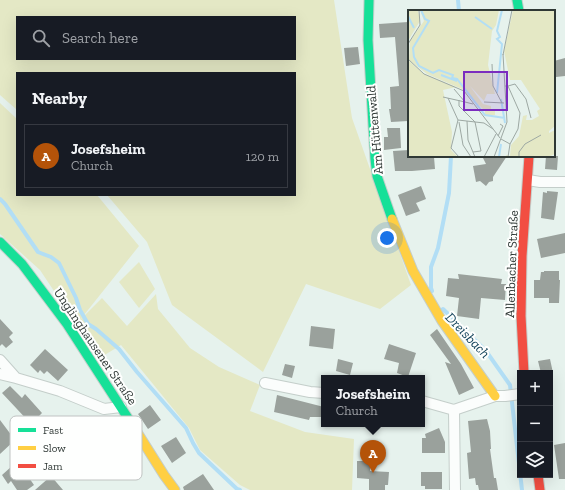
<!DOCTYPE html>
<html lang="en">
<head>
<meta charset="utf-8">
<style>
  body { margin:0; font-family:"Zilla Slab",serif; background:#242831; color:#f1f3f6 }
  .controls { position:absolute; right:12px; bottom:12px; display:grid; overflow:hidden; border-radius:0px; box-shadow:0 4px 16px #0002 }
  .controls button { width:36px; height:36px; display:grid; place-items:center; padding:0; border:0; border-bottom:1px solid #363941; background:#171b24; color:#f1f3f6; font:20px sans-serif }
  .you { position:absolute; left:387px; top:238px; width:14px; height:14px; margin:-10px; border:3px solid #fff; border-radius:50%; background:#1a73e8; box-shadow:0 0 0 6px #1a73e833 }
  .badge { display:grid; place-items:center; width:26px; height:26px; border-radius:50%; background:#b45309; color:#fff; font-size:13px; font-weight:700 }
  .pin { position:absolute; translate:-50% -33px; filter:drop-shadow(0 1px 2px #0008) }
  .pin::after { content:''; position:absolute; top:21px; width:14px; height:12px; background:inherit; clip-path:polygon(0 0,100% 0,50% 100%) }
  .popup { position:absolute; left:321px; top:375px; width:104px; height:52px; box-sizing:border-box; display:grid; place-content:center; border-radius:0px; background:#171b24; filter:drop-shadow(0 1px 3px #0005); font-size:13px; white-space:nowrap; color:#9ea1a6 }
  .popup b { font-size:15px; color:#f1f3f6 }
  .popup::after { content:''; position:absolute; left:50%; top:100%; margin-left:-8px; border:8px solid transparent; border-top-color:#171b24 }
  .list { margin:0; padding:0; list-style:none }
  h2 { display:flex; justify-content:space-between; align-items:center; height:52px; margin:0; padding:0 16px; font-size:17px }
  h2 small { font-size:13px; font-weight:400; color:#9ea1a6 }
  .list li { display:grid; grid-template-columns:26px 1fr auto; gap:12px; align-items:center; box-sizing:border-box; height:64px; margin:0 8px 8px; padding:0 8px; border:1px solid #363941; border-radius:0px }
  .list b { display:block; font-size:15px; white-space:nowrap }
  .list p { margin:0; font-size:13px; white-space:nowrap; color:#9ea1a6 }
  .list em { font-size:13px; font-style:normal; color:#9ea1a6 }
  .icon { flex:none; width:22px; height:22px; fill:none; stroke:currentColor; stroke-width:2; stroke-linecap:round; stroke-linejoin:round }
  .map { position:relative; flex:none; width:565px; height:490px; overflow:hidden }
  .search { position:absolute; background:#171b24; box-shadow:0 4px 16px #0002; left:16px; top:16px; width:280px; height:44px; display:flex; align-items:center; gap:10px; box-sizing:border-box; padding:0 14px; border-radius:0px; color:#9ea1a6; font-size:15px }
  .panel { position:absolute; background:#171b24; box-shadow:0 4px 16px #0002; left:16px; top:72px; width:280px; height:124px; border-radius:0px }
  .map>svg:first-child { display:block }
</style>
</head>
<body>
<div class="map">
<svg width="565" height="490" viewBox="0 0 565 490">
  <rect width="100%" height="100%" fill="#e6f2ed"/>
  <path fill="#e4e8c5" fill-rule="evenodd" d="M0 0H334L352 118 411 285 380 309 306 284 263 372 172 305 147 242 107 195H295V73H17V110L0 95ZM17 17H295V59H17Z
    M0 103 17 119V195H97L139 246 80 320 102 298 127 326 156 294 158 309 190 348 219 367 260 385 250 411 305 432 354 439 352 490H250L240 485 200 450 189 428 121 345 98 359 76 324 40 270 0 234Z
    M139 262 155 289 139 308 119 282Z"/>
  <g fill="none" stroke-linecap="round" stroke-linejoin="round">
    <path stroke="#b2def5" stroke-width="4" d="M458 0 459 11
      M0 199 5 204 38 252 51 257 59 263 76 298 80 310 88 324 96 329 119 349 137 372 186 428 193 443 199 453 237 489 240 490
      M432 291 431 288V267L438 248 449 193 451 156
      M443 309 486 351 510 385 522 490"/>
  </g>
  <path fill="#9aa19c" d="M408 22 409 40V102H407L408 121 391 122 389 109H391L390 87 399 86 395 37 380 38 379 24Z
    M358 47 360 64 346 66 344 48Z
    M565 58V76L556 77 554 69V61Z
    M387 128H400L401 148 384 150V137H388Z
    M409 150V156H427V157H434L435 169 412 171H395L393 151Z
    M482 156H507L493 177V181L489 182 486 186 480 181 476 182 473 166 486 164Z
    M546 156H558L557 170 545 169Z
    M421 186 426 199 416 203 420 211 406 216 398 195Z
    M547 191 558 192 554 220 541 218 543 192 547 193Z
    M565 233V253L541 258 537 239Z
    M544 271H559V280H560L559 303H549V298H534V280H540L541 272H544Z
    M458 274 502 279 501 284H506L505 300 481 298 479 319 457 316 459 298 446 296 448 278 459 279Z
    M0 319 13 333 9 337 13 342 6 348 2 344 0 346Z
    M311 326 335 329 333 349 309 346Z
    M437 329 461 364 474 388 459 395 453 381 445 362 451 364 430 335Z
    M389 344 416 353 408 377 397 373 399 363 384 359Z
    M45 349 68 370 58 381 47 371 44 374 40 370 38 373 30 365Z
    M338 359 353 363 350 375 336 371Z
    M550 359 553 373H541L538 361Z
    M285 364 295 366 292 378 282 375Z
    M10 386 22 398 25 394 42 413 31 424 2 393Z
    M277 395 324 407V417H310L309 420 274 412Z
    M150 405 161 420 148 429 138 414Z
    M67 416 80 431 69 441 56 427Z
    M487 419 490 431 491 449H490L494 478H496L498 490H479L478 485H476L475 478 469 479 467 453 471 452 468 421Z
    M0 420 15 440 0 454Z
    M439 428 445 442V453H422V438H426L425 434Z
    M114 432 135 462 120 471 107 453 112 450 104 439Z
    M176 437 186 453 172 463 161 446Z
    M565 443V479H559L554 445Z
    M21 458 29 469 25 472 34 485 27 490H17L11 481 8 484 2 475Z
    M357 461H370V471L389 472 388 485H385V490H369V479L357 478Z
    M421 472H442V489H425V486H421Z
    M203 474 214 490H184L183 487Z
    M51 476 63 490H35Z"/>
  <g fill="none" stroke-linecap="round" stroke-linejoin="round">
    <g stroke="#c4ceca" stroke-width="12">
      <path id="street" d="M528 180 540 182H565
        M0 360 16 378 60 391 104 409 121 407
        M0 374 16 378
        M265 383 310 392 324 393
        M422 401 454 410 495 396H505L520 394
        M454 410 455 490"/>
    </g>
    <g stroke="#c4ceca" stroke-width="11">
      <path id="fast" d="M369 0 368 40 375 159 377 176 392 219
        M517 0 519 11
        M0 242 22 264 67 324 135 429"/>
    </g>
    <g stroke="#c4ceca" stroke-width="11">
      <path id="slow" d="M392 219 413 271 442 321 495 396
        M135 429 164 475 175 490"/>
    </g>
    <g stroke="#c4ceca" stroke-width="11">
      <path id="jam" d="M524 373 521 316 522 256 529 156
        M538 475 540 490"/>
    </g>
    <use href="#street" stroke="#fbfdfc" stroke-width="10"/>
    <use href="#fast" stroke="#16e098" stroke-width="9"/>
    <use href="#slow" stroke="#ffcf43" stroke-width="9"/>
    <use href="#jam" stroke="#f24e42" stroke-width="9"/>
  </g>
  <g text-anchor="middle" stroke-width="4" stroke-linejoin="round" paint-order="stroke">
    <g font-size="13" fill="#2f3835" stroke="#fefffe">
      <text transform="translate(374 130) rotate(-95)" y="5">Am Hüttenwald</text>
      <text transform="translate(511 264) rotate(-88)" y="5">Allenbacher Straße</text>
      <text transform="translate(96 346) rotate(56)" y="5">Unglinghausener Straße</text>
    </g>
    <g font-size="14" font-style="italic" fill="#114159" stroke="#fefffe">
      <text transform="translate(468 335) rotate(46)" y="5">Dreisbach</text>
    </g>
  </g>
  <g transform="translate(408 10)">
    <rect width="147" height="147" fill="#e6f2ed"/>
    <path d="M0 0H10L12 11 0 31ZM12 0H91L88 15 84 21 80 55 87 84H79L76 91 62 76 75 94 83 96V101H87V105H77V101L54 79 19 64 1 50 2 31 16 11ZM105 0H147V116L141 121V123L147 120V144L140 147H98V145L102 146 103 135 111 126 115 106 119 105 118 110H124L131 106 129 101 132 99 113 70H102L96 41ZM0 50 16 64 48 77 35 80 44 122 43 140 50 147H0Z" fill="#e4e8c5"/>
    <path fill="none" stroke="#b2def5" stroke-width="2" d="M13 0 17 9 21 11 5 38 6 47 11 56 25 63 31 60 45 65 44 68 49 69 77 105 97 108M0 6 6 18M67 7 84 19M33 65 49 71M89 83 94 34 89 29 92 27 89 21 94 0M93 89 97 113M91 147 93 134"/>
    <path fill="none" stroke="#9da8a3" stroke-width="1" d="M0 34 12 15 11 0M95 45 104 0M0 49 16 64 56 81 92 128M84 54 85 76 94 93M97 76H100L112 103 110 119 102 134M100 76 107 74 118 89 123 108M46 79 57 92 65 94M35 87 57 92M40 88 50 110M51 90V96L67 112 73 141 65 142M76 92 96 93M50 110 43 138 51 147M50 110 76 113 85 119M59 111 60 130 67 147M51 112 55 135 63 147M90 126 95 116 92 114M93 129 102 134 100 147M76 147 88 124M86 147 99 112 95 44M111 147V142L117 134 133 125"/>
    <path fill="#7b2cbf" fill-opacity="0.15" stroke="#7b2cbf" stroke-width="2" d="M56 62H99V100H56Z"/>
    <rect width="147" height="147" fill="none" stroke="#2f3835" stroke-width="2"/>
  </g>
  <rect x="10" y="416" width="132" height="64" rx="6" fill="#fefffe" stroke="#c0c3c2" stroke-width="1"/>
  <rect x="18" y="428" width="18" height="4" fill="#16e098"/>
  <rect x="18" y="446" width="18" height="4" fill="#ffcf43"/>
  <rect x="18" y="464" width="18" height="4" fill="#f24e42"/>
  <g font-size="11" fill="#2f3835">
    <text x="43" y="434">Fast</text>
    <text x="43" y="452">Slow</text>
    <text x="43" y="470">Jam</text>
  </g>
</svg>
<div class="controls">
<button>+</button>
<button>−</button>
<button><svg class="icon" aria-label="layers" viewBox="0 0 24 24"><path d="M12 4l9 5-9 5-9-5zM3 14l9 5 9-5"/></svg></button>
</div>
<div class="you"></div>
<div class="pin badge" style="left:373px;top:473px">A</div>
<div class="popup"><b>Josefsheim</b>Church</div>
<div class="search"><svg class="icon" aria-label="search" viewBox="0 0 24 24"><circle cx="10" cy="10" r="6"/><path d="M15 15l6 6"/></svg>Search here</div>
<section class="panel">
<h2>Nearby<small></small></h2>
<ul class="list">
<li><span class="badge">A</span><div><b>Josefsheim</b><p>Church</p></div><em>120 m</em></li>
</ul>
</section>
</div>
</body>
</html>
